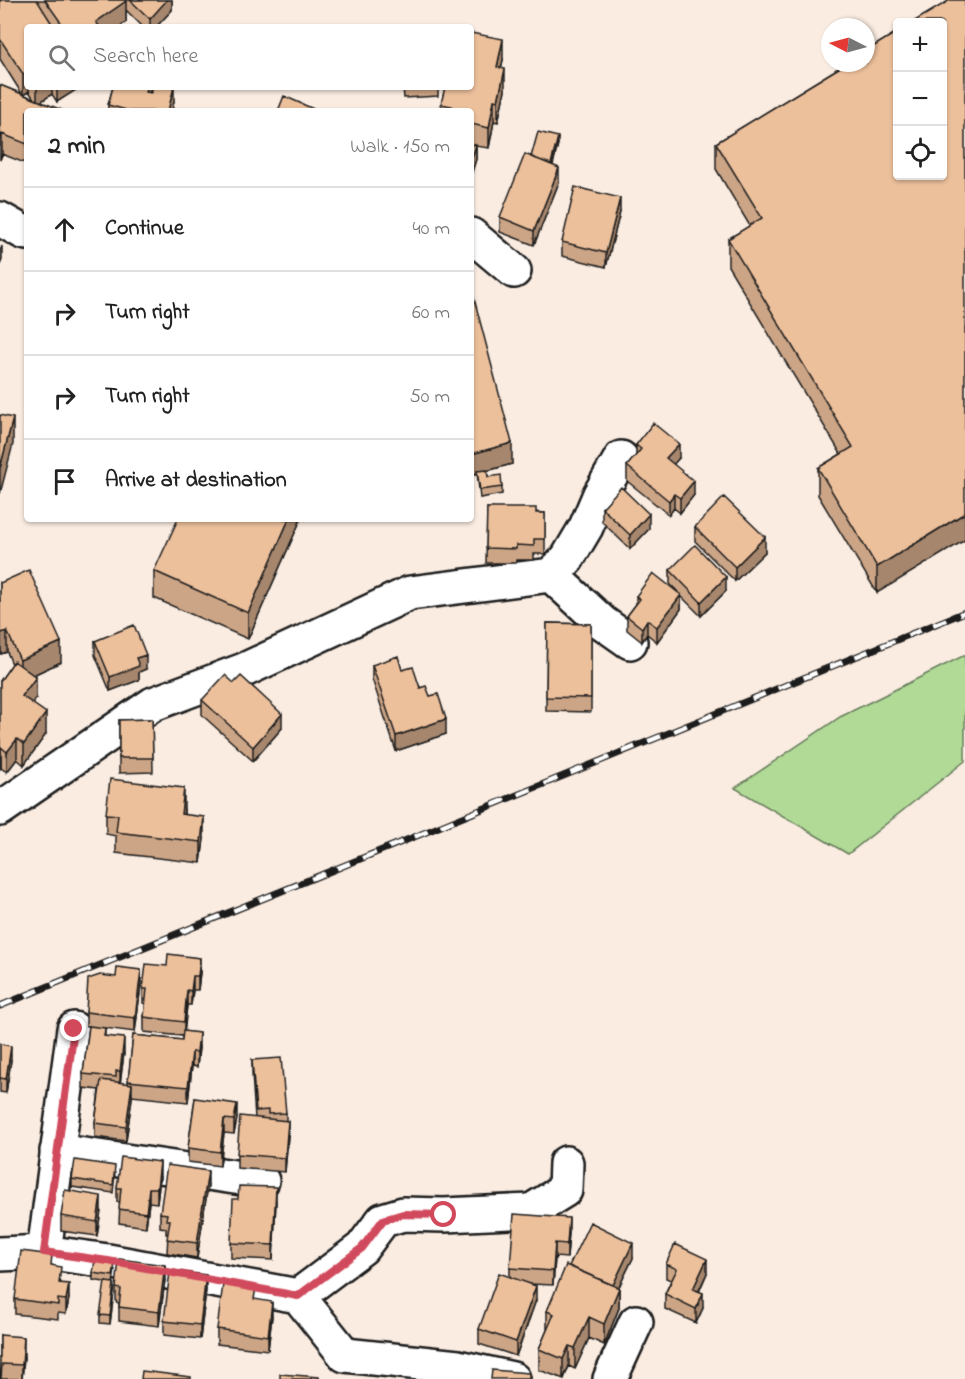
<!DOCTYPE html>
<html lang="en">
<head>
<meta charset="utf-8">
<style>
  body { margin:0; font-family:"Indie Flower",sans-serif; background:#f6f6f6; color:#222 }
  .controls { position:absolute; right:18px; top:18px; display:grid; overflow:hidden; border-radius:6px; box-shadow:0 2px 4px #0004 }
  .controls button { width:54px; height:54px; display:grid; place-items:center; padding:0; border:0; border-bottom:2px solid #e0e0e0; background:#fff; color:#222; font:30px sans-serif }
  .compass { position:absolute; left:821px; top:18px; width:54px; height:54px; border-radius:50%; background:#fff; box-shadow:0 2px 4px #0004; rotate:276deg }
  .stop { position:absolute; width:18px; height:18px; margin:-14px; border:4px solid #d1495b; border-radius:50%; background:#fff }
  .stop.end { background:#d1495b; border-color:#fff; box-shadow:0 2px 6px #0008 }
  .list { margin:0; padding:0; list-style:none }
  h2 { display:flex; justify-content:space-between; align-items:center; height:78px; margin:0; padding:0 24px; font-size:26px }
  h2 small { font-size:20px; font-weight:400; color:#767676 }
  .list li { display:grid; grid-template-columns:39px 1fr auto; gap:18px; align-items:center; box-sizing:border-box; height:84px; padding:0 24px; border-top:2px solid #e0e0e0 }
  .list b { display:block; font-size:22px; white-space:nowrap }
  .list em { font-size:20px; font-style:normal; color:#767676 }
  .icon { flex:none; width:33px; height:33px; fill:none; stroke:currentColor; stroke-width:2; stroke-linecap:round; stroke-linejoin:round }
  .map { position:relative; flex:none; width:965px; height:1379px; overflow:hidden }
  .search { position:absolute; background:#fff; box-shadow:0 2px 4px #0004; left:24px; top:24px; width:450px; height:66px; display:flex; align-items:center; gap:15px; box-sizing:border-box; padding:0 21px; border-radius:6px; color:#767676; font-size:22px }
  .panel { position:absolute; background:#fff; box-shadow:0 2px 4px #0004; left:24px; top:108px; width:450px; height:414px; border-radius:6px }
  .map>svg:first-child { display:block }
</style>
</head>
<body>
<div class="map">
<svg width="965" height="1379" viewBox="0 0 965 1379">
  <rect width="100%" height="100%" fill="#faece1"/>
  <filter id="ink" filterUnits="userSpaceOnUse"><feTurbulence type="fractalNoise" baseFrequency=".0167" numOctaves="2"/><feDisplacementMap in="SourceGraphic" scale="12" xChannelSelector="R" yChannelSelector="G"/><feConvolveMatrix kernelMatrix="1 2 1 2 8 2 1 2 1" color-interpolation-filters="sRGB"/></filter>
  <g filter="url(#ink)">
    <path fill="#b1da97" stroke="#667b5a" stroke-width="1.5" d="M965 655V761L848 854 735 788 840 717Z"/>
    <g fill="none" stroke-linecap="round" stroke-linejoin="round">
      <g stroke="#1c1c1c" stroke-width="38">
        <path id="minor" d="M0 219 23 232 27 233
          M471 235 514 271
          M551 575 567 559 586 527 600 494 621 458
          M0 809 153 704 244 670 410 593 551 575 603 623 630 642
          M57 1151 262 1181
          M44 1252 74 1029
          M0 1254 44 1252 108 1261 298 1296 345 1355 458 1367 513 1379
          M298 1296 362 1248 383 1220 403 1214 444 1215 531 1211 565 1190 566 1163
          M610 1379 636 1322"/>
      </g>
      <use href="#minor" stroke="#fff" stroke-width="33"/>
      <g stroke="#1c1c1c" stroke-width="7">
        <path id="rail" d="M0 1006 965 612"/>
      </g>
      <use href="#rail" stroke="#fff" stroke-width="4.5" stroke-dasharray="14" stroke-linecap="butt"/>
    </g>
    <path fill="#cca586" stroke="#1c1c1c" stroke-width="1.5" fill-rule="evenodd" d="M0 0H172V10L156 27H143L126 10V22L119 27H27V87H79L57 102 52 94 27 111V164L2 154 0 160V85L22 94 0 59ZM29 91 34 99 23 94Z
      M897 32 877 593 818 495V468L841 454 728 266V239L750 226 716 169V143Z
      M503 60 501 68 505 90 498 122 494 121 489 148 476 146V159L471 175V111H441V104Z
      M113 87H151L150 93 174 101 172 111H108V105Z
      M403 87H438V96L404 98Z
      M558 144 553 165 559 182 534 245 500 232V217L531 157Z
      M620 212 606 267 562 256V242Z
      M471 287 512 464 487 471 488 477 502 487V494L480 498 477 473 471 475Z
      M636 445 679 458 673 464 694 495 680 513 674 508 669 515 627 481V466L636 456Z
      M487 508 545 513V554H534V560H516V563H486Z
      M602 508 649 529 630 549 602 522Z
      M301 519 248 639 154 598V571Z
      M695 527 765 552 735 581 695 541Z
      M670 570 726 591 701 616 681 596V609L657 642 647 634 642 642 627 630V616L636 604V596L677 591 670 584Z
      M0 583 61 662 33 675 36 698 32 703 46 734 24 765 17 759 7 772 1 768 0 681 12 664 7 652 1 654 0 651Z
      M547 623 591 624V712L546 711Z
      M95 641 146 669 139 672V680L110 691 95 655Z
      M372 665 402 670 430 696 446 734 396 751 372 679Z
      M234 683 282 728 253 761 202 715V700Z
      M152 719 153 772 119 773V720Z
      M184 809V814L204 838 201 863 116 853V836L106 834V814Z
      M200 972 198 990H193L191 1005H187L184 1032 199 1047 197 1067 192 1066 188 1102 132 1096 126 1141 95 1137V1123L99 1090 83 1088V1074L89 1026H86V1012L141 985 135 1032 105 1028V1036L124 1053 120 1083 128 1084 133 1035 182 1040V1036L144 1032V1017L146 1003H143V989Z
      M0 1044 11 1060 6 1093 0 1092Z
      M252 1060 286 1113V1120L288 1135 285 1172 237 1168V1154L255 1118 252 1074Z
      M195 1098 237 1118 234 1134 224 1133 220 1166 188 1162V1148Z
      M115 1173 113 1193 72 1187V1179Z
      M160 1177 157 1203 149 1202 146 1227 119 1223 120 1202H117V1188Z
      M208 1185 197 1258 167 1253 168 1234H166V1228L160 1227V1213Z
      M276 1201 273 1260 231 1258V1243Z
      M101 1210 97 1236 61 1231V1216Z
      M569 1232 567 1258 555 1257 553 1285 531 1284 536 1300 516 1356 479 1344V1329L510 1277V1268Z
      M633 1258 619 1287V1308L604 1345 589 1338 575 1369 569 1366 564 1379 539 1370V1349L547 1330V1311L569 1266Z
      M666 1264 707 1273 699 1292 703 1308 696 1323 665 1309V1294L671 1280 666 1278Z
      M52 1265 69 1298 66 1314 58 1313V1319L15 1314V1299Z
      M115 1270 113 1283 114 1291 110 1324 100 1323V1315L110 1283 93 1280V1273Z
      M165 1280 159 1326 119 1321V1303L116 1302V1288Z
      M206 1290 200 1339 164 1335V1321Z
      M256 1300 272 1316 268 1350 217 1344V1329Z
      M0 1335 24 1357 22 1379H0Z"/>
    <path fill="#a6866d" stroke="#1c1c1c" stroke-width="1.5" d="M166 0H172V10L156 27H150V19Z
      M126 1V22L119 27H96V22Z
      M503 39V60L497 88V67Z
      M505 69V90L498 122V101Z
      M27 71V87H29V91L23 95V74Z
      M37 87H52V94L37 104Z
      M57 87H79V88L57 102Z
      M147 87H151L146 106V92Z
      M174 87V101L172 111H168Z
      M494 100V121L489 148V128Z
      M2 134V154L0 160V139Z
      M558 137V144L551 171V164Z
      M476 145V159L471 175V160Z
      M559 168V182L534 245V231Z
      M620 198V212L606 267V253Z
      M2 246V260L0 265V251Z
      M13 418V444L0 494V468Z
      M512 443V464L471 475V454Z
      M679 444V458L666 473V458Z
      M694 481V495L680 513V498Z
      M674 494V508L669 515V501Z
      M965 513V540L877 593V567Z
      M649 514V529L630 549V535Z
      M289 519H301L248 639V613Z
      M765 537V552L735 581V567Z
      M726 577V591L701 616V602Z
      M681 595V609L657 642V627Z
      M647 620V634L642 642V628Z
      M7 631V652L1 654V633Z
      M61 642V662L20 681V660Z
      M146 655V669L139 672V680L110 691V677L136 658Z
      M36 677V698L22 717V696Z
      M46 713V734L24 765V744Z
      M282 714V728L253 761V747Z
      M446 719V734L396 751V736Z
      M17 739V759L7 772V752Z
      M1 747V768L0 769V748Z
      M184 788V809L181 835V814Z
      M204 817V838L201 863V842Z
      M200 958V972L198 990V976Z
      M141 970V985L135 1032V1018Z
      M193 976V990L191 1005V991Z
      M187 990V1005L184 1036V1022Z
      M199 1033V1047L197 1067V1052Z
      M124 1038V1053L120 1085V1071Z
      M11 1046V1060L6 1093V1079Z
      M192 1052V1066L188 1102V1087Z
      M132 1084V1099L126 1141V1127Z
      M237 1104V1118L234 1134V1120Z
      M224 1119V1133L220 1166V1152Z
      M288 1121V1135L285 1172V1158Z
      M160 1162V1177L157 1203V1188Z
      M208 1171V1185L197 1258V1243Z
      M276 1187V1201L273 1260V1245Z
      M149 1188V1202L146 1227V1213Z
      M101 1196V1210L97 1236V1222Z
      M569 1218V1232L567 1258V1244Z
      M555 1243V1257L553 1285V1271Z
      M633 1243V1258L612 1301V1287Z
      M707 1259V1273L693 1303V1289Z
      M165 1265V1280L159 1326V1312Z
      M206 1275V1290L200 1339V1325Z
      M114 1283V1291L110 1324V1316Z
      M69 1284V1298L66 1314V1300Z
      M536 1286V1300L516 1356V1342Z
      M619 1288V1308L604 1345V1324Z
      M703 1293V1308L696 1323V1309Z
      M272 1302V1316L268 1350V1336Z
      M589 1317V1338L575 1369V1348Z
      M24 1337V1357L22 1379V1365Z
      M569 1346V1366L563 1379V1359Z"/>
    <path fill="#edc09c" stroke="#1c1c1c" stroke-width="1.5" d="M0 0H37L54 27H27V71L23 74 0 39Z
      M45 0H125L126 1 96 22 100 27H64Z
      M130 0H167L150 19Z
      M950 0H965V513L877 567 818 468 853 447 728 239 762 218 716 143 847 63H866V51L897 32V176H942V22H913Z
      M471 33 503 39 497 67 505 69 498 101 494 100 489 128 471 124V111H451L452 106 441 104 445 87H471Z
      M0 85 64 111H27V144L2 134 0 139Z
      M113 87H147L146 92 151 93 153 87H174L168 111H130L108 105Z
      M284 96 318 111H278Z
      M538 132 558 137 551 164 531 157Z
      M471 144 476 145 471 160Z
      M525 154 559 168 534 231 500 217Z
      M575 187 620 198 606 253 562 242Z
      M471 287 512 443 471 454Z
      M0 415 13 418 0 468Z
      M653 423 679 444 666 458 694 481 680 498 674 494 669 501 627 466 641 449 636 445Z
      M487 470 488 477 501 475 502 487 480 490 477 471Z
      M621 487 649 514 630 535 602 508Z
      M724 497 765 537 735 567 695 527Z
      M487 508H536V513H545V539H534V546L516 545V549L486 548Z
      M178 519H289L248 613 154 571Z
      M695 545 726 577 701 602 670 570Z
      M29 570 61 642 20 660 7 631 1 633 0 630V583Z
      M653 573 681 595 657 627 647 620 642 628 627 616 640 599 636 596Z
      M547 623 591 624V698L546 697Z
      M134 625 146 655 136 658 139 666 110 677 95 641Z
      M398 656 402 670 413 667 420 688 426 686 430 696 438 694 446 719 396 736 372 665Z
      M14 661 36 677 22 696 46 713 24 744 17 739 7 752 1 747 0 748V681Z
      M225 675 234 683 241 676 282 714 253 747 202 700Z
      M152 719 153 758H119V720Z
      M110 779 184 788 181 814 204 817 201 842 116 832 118 815 106 814Z
      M168 954 200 958 198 976H193L191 991 187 990 184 1022 144 1017 147 989H143L146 964 167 966Z
      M117 967 141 970 135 1018 86 1012 88 979 100 975 116 977Z
      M89 1026 105 1028 104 1036 124 1038 120 1071H116V1077L83 1074Z
      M183 1031 199 1033 197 1052H192L188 1087 128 1081 133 1035 182 1040Z
      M0 1044 11 1046 6 1079 0 1078Z
      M281 1058 286 1113 268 1114V1110L256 1111 252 1060Z
      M101 1080 132 1084 126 1127 95 1123Z
      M195 1098 237 1104 234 1120 224 1119 220 1152 188 1148Z
      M240 1116 288 1121 285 1158 237 1154Z
      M121 1157 160 1162 157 1188H149L146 1213 119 1209 121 1188H117Z
      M75 1160 115 1166 113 1185 72 1179Z
      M167 1165 208 1171 197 1243 167 1239 170 1220H166L167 1214 160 1213Z
      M239 1186 276 1187 273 1245 231 1243 233 1199H238Z
      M65 1190 101 1196 97 1222 61 1216Z
      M514 1214 569 1218 567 1244 555 1243 553 1271 510 1268Z
      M590 1222 633 1243 613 1285 569 1266Z
      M675 1244 707 1259 693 1289 703 1293 696 1309 665 1294 677 1269 666 1264Z
      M21 1251 52 1255 51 1265 61 1267 59 1283 69 1284 66 1300 58 1299V1305L15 1299Z
      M119 1259 165 1265 159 1312 119 1307 121 1289 116 1288Z
      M95 1260 115 1263 113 1276 93 1273Z
      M566 1265 619 1288 604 1324 589 1317 575 1348 569 1346 563 1359 539 1349 554 1314 547 1311Z
      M170 1271 206 1275 200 1325 164 1321Z
      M499 1273 536 1286 516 1342 479 1329Z
      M105 1282 114 1283 110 1316 100 1315Z
      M223 1284 256 1288 254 1299 272 1302 268 1336 217 1329Z
      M0 1335 24 1337 22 1365 2 1364 1 1379H0Z
      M492 1370 529 1373V1379H491Z
      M142 1371 191 1377V1379H141Z
      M280 1374 319 1377V1379H280Z"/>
  </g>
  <g fill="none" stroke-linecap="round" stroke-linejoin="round" filter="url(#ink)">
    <path stroke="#d1495b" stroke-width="8" d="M74 1029 44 1252 108 1261 298 1296 362 1248 383 1220 403 1214 444 1215"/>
  </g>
</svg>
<div class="controls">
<button>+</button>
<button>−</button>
<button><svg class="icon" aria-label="locate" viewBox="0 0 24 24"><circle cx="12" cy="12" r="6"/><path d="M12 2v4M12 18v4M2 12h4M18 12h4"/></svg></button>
</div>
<svg class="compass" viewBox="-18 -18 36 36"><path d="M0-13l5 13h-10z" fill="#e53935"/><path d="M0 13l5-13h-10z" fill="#767676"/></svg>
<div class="stop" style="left:444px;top:1215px"></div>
<div class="stop end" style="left:74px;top:1029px"></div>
<div class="search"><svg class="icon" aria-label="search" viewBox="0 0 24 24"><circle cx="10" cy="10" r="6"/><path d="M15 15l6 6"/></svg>Search here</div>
<section class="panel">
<h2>2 min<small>Walk · 150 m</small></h2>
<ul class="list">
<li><svg class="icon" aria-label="ahead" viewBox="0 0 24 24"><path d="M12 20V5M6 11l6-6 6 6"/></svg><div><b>Continue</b></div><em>40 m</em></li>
<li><svg class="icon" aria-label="right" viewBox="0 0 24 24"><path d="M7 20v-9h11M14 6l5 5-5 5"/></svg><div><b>Turn right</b></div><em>60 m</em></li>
<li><svg class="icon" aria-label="right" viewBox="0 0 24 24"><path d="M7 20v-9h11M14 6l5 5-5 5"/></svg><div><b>Turn right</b></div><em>50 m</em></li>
<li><svg class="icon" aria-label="arrive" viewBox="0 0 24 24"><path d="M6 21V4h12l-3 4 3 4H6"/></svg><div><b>Arrive at destination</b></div></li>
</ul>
</section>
</div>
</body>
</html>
